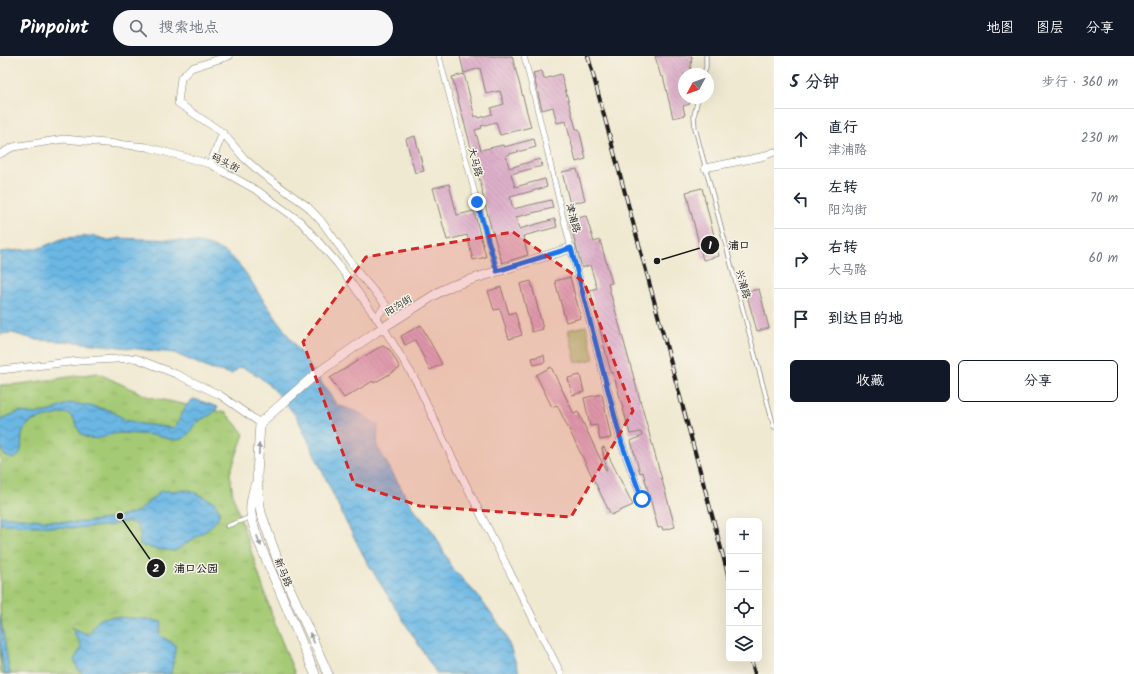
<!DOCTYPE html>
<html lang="zh">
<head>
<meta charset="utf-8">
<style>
  body { margin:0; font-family:Kalam,"LXGW WenKai TC",sans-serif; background:#f6f6f7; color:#1f2937 }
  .controls { position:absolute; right:12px; bottom:12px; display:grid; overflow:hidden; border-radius:6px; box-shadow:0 4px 16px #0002 }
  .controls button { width:36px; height:36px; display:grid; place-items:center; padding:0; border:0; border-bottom:1px solid #e0e1e3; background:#fff; color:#1f2937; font:20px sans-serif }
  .compass { position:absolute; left:678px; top:12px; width:36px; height:36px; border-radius:50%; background:#fff; box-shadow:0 4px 16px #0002; rotate:229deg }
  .stop { position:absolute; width:12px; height:12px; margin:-9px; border:3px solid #1a73e8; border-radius:50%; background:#fff }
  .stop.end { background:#1a73e8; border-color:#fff; box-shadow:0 1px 4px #0008 }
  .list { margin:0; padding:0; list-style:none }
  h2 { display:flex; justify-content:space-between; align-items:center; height:52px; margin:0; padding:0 16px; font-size:17px }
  h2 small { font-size:13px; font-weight:400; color:#747a83 }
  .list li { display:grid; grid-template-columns:26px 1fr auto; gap:12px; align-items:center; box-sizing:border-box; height:60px; padding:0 16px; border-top:1px solid #e0e1e3 }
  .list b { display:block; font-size:15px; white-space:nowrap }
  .list p { margin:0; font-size:13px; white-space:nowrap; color:#747a83 }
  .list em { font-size:13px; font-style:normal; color:#747a83 }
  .actions { display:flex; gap:8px; padding:12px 16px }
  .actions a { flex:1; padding:9px 0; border:1px solid #111827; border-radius:6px; text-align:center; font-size:14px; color:#111827 }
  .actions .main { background:#111827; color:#fff }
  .icon { flex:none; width:22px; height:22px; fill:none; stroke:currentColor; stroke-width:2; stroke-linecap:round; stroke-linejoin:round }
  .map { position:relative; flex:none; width:774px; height:618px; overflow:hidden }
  header { display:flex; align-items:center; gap:24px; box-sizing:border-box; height:56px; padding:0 20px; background:#111827; color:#fff }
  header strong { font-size:19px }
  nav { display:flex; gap:22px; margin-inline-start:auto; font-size:14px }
  .search { width:280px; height:36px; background:#f6f6f7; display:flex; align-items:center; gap:10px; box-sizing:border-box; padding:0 14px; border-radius:22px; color:#747a83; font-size:15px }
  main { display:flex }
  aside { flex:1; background:#fff }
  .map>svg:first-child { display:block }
</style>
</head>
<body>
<header>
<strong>Pinpoint</strong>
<div class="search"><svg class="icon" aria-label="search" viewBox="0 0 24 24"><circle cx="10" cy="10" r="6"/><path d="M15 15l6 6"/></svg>搜索地点</div>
<nav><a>地图</a><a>图层</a><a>分享</a></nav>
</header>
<main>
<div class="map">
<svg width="774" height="618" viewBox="0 0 774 618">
  <defs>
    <pattern id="park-tufts" width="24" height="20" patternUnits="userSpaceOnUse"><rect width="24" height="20" fill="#a5ca74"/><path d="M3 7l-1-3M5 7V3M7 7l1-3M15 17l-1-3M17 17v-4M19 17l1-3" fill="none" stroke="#8dad64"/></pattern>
    <pattern id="water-waves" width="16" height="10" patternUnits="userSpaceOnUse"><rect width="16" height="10" fill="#6ab7e4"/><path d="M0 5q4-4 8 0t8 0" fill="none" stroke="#5694b8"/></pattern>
    <pattern id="building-back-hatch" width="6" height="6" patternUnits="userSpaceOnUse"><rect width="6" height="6" fill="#deb0ca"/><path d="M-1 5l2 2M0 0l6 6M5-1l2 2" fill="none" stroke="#be97ad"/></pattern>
  </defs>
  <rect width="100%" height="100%" fill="#f7f3e8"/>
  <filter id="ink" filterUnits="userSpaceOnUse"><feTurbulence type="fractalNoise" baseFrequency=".025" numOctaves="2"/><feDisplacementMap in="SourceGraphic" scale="8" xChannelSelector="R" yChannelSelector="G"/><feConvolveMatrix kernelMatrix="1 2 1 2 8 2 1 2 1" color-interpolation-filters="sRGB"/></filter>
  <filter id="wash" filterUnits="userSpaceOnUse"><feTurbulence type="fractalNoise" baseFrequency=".012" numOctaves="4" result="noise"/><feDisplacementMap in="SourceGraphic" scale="16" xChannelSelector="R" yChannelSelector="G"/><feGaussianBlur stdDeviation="0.9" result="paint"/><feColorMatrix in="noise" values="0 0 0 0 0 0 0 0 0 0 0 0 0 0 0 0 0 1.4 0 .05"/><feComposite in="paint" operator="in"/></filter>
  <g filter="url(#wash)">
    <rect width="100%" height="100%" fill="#f0e9d1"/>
    <path fill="#a5ca74" stroke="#607348" d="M586 270 594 303 576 307 568 274Z"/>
    <path fill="url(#park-tufts)" stroke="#607348" d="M97 317 149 341 226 357 244 378 230 417 233 440 276 571 295 618H2L0 614V329L20 328Z"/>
    <path fill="url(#water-waves)" stroke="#436a80" d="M94 180 109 184 120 182C149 184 207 181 229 199 241 209 250 222 257 235L337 349 358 356 378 369 377 390 412 451 434 477 452 512 478 540 504 575 520 618H437L367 506 346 466 298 363C283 343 265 319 240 311L232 318 210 313 174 297 75 286 37 284 12 277 0 278V196L40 192 64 182Z
      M194 343 218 351C214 360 203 361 196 367 192 371 188 381 182 383 173 386 161 380 152 379 142 378 132 378 122 377 111 376 102 385 89 382 78 380 78 370 73 362 71 359 68 358 65 357 57 359 38 362 31 366 13 378 30 397 13 403L5 400 0 389V368L2 363 8 360 20 356 35 358 51 355 69 347 85 349 109 354 126 364 142 368 174 372C182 362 183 348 194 343Z
      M190 434 214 446 220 455 217 464 207 474 175 495 155 493 141 489 139 486 141 480 137 469 127 465 108 470 75 472 0 468V460L76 467 115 462 137 456 161 435Z
      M0 559 9 613 11 618H4C0 598 0 579 0 559Z
      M115 561 147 563 162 566 159 579 176 589 171 618H83L79 615 74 604 81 592 80 587 71 571 89 579 95 568 101 562Z"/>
    <g id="blocks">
      <path fill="url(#building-back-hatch)" d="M460 0H512L531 71 500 79 496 66 481 70 482 72 475 74 481 94 503 89 504 91 534 83 536 91 506 99 509 112 540 103 542 110 511 118 515 131 545 123 547 131 510 141 513 153 551 144 553 152 516 161 519 173 555 163 557 171 523 180 528 199 502 207 493 176H492L482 136H483L452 21 464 18 475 61 478 60 479 62 492 58 491 52 504 48 500 35 486 38 480 12 464 17Z
        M655 0H692L690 18H684V42H688L690 48 683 50 685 59 673 62 663 20 661 21Z
        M542 15 544 23 561 18 576 73H579L586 103 576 106 566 65 557 67 553 51 542 54 533 17Z
        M415 80 424 115 415 117 406 83Z
        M577 113 585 144 570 148 562 116Z
        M449 128 457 159 474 155 486 201 473 204 467 179 447 184 433 132Z
        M702 132 719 200 703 204 686 136Z
        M586 160 594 186 600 184 612 227 608 228 675 471 663 474 662 471 658 472 643 416 640 417 631 385 642 380 641 376 630 378 613 316 611 317 590 234 597 232 590 209 582 212 569 164Z
        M570 221 581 262 566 266 555 225Z
        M531 225 543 273 532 276 520 228Z
        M501 231 509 258 515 256 522 279 509 283 500 253 494 254 488 235Z
        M759 233 769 272 757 275 746 236Z
        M421 269 442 308 430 314 415 284 405 289 401 280Z
        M383 290 390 294 400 312 374 327 373 325 344 342 330 322 378 292Z
        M544 299 545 306 534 309 532 302Z
        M551 311 574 358 578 356 606 415H607L602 392 604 391 633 449 611 459 557 349 552 351 536 319Z
        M580 319 584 336 572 339 568 322Z
        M602 338 611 382 600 384 597 369 590 370 584 342Z"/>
    </g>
  </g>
  <g filter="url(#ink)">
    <use href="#blocks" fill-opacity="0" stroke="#868276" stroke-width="1"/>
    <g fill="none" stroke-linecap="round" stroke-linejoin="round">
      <g stroke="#868276" stroke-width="5">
        <path id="service" d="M704 18 706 11V0
          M698 42 694 60 695 72 774 371
          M227 470 251 461"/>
      </g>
      <g stroke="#868276" stroke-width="6">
        <path id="pedestrian" d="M439 0 477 146 497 215
          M524 0C541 64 554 128 571 192"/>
      </g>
      <g stroke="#868276" stroke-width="8">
        <path id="minor" d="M223 77 244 102 262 118 307 150 322 166 360 219 386 249 376 262
          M0 98 13 91 64 83 147 91 210 108 258 135 301 166 337 207 383 271 416 325 446 389 561 618
          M210 108 223 77 178 47 181 22 191 12 229 0
          M705 112 761 101 774 96
          M571 192 622 389 642 443
          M0 314 79 305 135 302 176 318 220 339 260 367"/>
      </g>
      <g stroke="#868276" stroke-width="10">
        <path id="tertiary" d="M255 429C248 455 250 459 258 484L315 618
          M328 618 279 508 261 457 258 437 257 420 260 367 316 318 376 276 441 235 451 230 571 192"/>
      </g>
      <use href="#service" stroke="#fff" stroke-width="3.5"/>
      <use href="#pedestrian" stroke="#fff" stroke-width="5"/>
      <use href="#minor" stroke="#fff" stroke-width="7"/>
      <use href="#tertiary" stroke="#fff" stroke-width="9"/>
      <g stroke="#1c1c1c" stroke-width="4">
        <path id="rail" d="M588 0 729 522
          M751 603 755 618"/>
      </g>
      <use href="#rail" stroke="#f7f3e8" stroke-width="2.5" stroke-dasharray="8" stroke-linecap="butt"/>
    </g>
    <defs><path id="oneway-solid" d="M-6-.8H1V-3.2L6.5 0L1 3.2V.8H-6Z"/></defs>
    <g fill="#999">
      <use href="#oneway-solid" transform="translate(259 393) rotate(-88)"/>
      <use href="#oneway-solid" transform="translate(259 485) rotate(69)"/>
      <use href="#oneway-solid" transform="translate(312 582) rotate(-114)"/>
    </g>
  </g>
  <g fill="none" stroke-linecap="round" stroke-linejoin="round" filter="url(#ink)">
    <path stroke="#1a73e8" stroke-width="5" d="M477 146 497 215 571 192 622 388 642 443"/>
  </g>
  <path fill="#d62828" fill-opacity="0.2" stroke="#d62828" stroke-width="3" stroke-dasharray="8 5" stroke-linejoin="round" d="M513 176 584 226 633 355 571 461 420 450 354 428 303 286 366 201Z"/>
  <g text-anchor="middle" stroke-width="3" stroke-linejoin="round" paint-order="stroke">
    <g font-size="10" fill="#1c1c1c" stroke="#f7f3e8">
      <text transform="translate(226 106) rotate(27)" y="4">码头街</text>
      <text transform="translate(476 106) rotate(75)" y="4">大马路</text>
      <text transform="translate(574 162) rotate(75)" y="4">津浦路</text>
      <text transform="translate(744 228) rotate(75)" y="4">兴浦路</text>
      <text transform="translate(398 249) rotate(-32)" y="4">阳沟街</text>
      <text transform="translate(284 516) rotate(67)" y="4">新马路</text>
    </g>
  </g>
  <path fill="none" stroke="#1c1c1c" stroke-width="1.5" d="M657 205L710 189M120 460L156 512"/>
  <g fill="#1c1c1c" stroke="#f7f3e8" stroke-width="1.5">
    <circle cx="657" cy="205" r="4"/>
    <circle cx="120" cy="460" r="4"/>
    <circle cx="710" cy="189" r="10"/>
    <circle cx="156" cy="512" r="10"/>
  </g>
  <g font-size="12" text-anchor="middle" font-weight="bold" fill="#fff">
    <text x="710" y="193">1</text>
    <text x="156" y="516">2</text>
  </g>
  <g font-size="11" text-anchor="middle" font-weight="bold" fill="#1c1c1c" stroke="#f7f3e8" stroke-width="3" stroke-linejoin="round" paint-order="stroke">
    <text x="739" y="193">浦口</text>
    <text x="196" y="516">浦口公园</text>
  </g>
</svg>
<div class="controls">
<button>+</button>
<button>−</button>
<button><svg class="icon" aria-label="locate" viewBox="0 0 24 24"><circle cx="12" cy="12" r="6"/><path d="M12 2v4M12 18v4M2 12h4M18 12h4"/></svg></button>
<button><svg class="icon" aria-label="layers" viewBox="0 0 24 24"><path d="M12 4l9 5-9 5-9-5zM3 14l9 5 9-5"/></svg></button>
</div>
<svg class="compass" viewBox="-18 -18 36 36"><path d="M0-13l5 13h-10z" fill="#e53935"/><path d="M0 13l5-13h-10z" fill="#747a83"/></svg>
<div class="stop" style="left:642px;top:443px"></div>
<div class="stop end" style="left:477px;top:146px"></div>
</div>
<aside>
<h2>5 分钟<small>步行 · 360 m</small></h2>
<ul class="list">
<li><svg class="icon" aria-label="ahead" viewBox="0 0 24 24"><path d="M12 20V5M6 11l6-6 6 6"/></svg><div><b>直行</b><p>津浦路</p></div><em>230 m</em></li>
<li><svg class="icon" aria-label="left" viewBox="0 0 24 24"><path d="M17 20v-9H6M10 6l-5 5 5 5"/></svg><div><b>左转</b><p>阳沟街</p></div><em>70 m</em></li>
<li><svg class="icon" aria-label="right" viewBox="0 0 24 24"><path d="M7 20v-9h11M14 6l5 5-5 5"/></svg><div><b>右转</b><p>大马路</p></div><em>60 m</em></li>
<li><svg class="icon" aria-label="arrive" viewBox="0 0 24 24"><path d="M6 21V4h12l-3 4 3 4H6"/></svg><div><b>到达目的地</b></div></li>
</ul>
<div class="actions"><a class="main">收藏</a><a>分享</a></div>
</aside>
</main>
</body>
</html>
